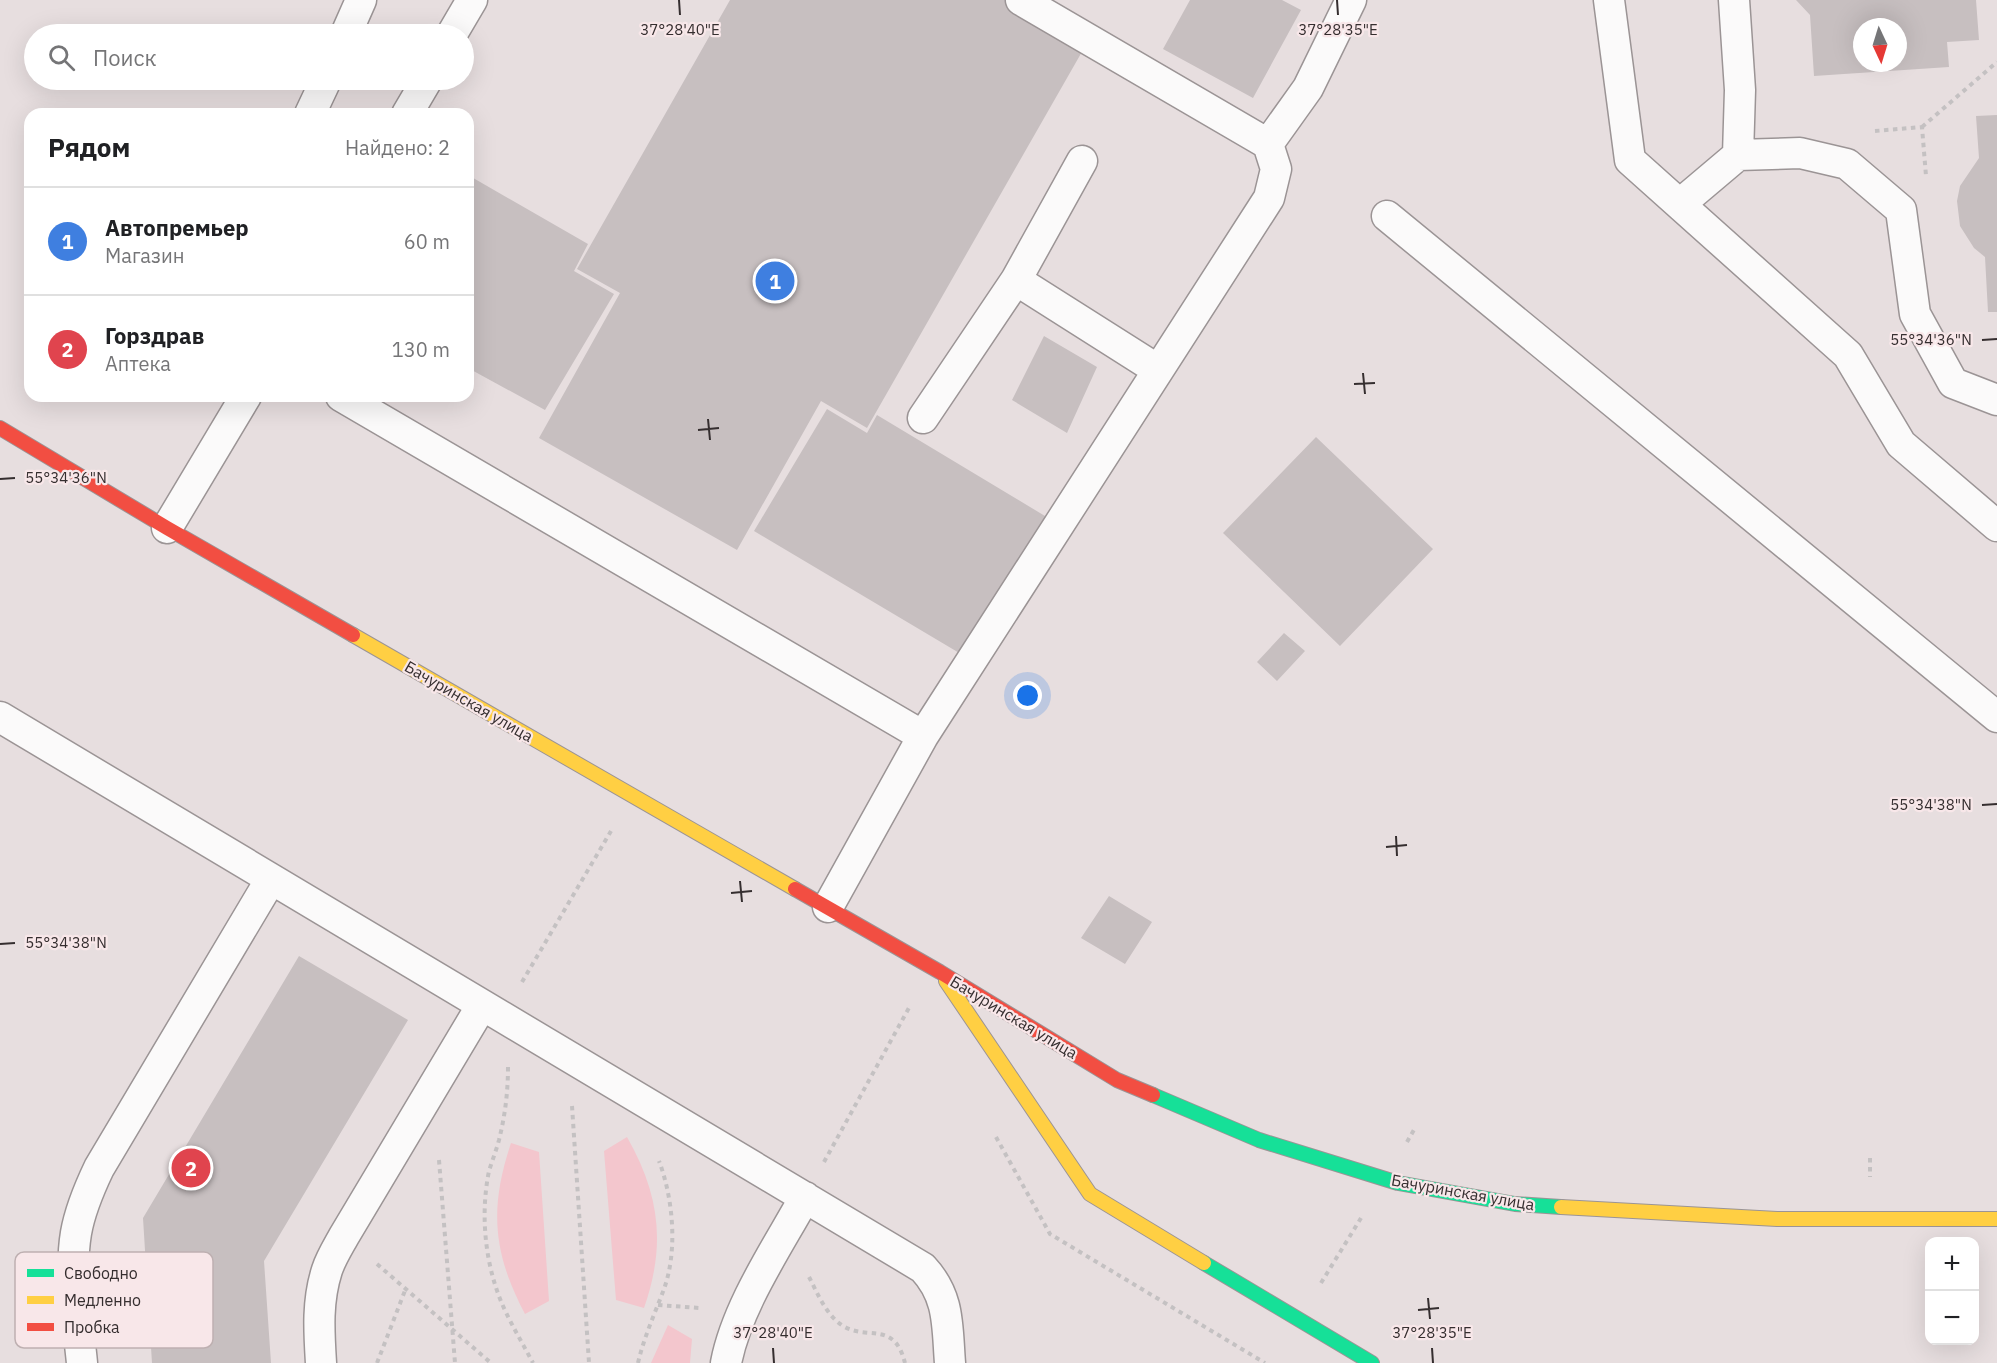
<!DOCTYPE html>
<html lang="ru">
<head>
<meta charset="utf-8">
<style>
  body { margin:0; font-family:"IBM Plex Sans",sans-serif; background:#f2f2f2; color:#202124 }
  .controls { position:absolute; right:18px; bottom:18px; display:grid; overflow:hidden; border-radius:12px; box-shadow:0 6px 24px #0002 }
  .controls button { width:54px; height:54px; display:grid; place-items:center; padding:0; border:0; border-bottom:2px solid #e0e0e0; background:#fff; color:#202124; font:30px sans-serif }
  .compass { position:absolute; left:1853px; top:18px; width:54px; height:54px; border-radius:50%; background:#fff; box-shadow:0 6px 24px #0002; rotate:176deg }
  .you { position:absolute; left:1028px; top:696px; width:21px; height:21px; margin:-15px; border:4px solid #fff; border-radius:50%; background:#1a73e8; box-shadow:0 0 0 9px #1a73e833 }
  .badge { display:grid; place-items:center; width:39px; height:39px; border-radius:50%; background:#736c6d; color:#fff; font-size:20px; font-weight:700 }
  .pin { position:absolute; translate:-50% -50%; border:3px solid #fff; box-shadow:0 2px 6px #0006 }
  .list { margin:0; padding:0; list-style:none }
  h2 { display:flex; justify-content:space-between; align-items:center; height:78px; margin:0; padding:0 24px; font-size:26px }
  h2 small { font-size:20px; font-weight:400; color:#757577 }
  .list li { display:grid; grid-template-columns:39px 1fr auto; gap:18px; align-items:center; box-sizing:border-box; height:108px; padding:0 24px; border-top:2px solid #e0e0e0 }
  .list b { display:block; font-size:22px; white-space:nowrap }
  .list p { margin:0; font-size:20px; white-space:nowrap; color:#757577 }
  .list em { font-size:20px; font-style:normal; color:#757577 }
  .icon { flex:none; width:33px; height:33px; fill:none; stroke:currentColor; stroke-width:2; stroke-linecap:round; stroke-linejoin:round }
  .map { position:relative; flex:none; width:1997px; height:1363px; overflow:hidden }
  .search { position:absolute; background:#fff; box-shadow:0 6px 24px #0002; left:24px; top:24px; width:450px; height:66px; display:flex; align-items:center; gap:15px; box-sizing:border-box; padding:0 21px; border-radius:33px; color:#757577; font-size:22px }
  .panel { position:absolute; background:#fff; box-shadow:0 6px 24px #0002; left:24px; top:108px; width:450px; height:294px; border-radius:18px }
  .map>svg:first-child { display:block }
</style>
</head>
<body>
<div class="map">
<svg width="1997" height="1363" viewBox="0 0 1997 1363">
  <rect width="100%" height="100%" fill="#e7dedf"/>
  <path fill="#f3c6cd" d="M627 1137C660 1195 666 1245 644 1308L616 1300 604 1151Z
    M511 1143 539 1152 549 1301 525 1314C493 1253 489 1209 511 1143Z
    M668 1325 692 1339 690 1363H651Z"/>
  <path fill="#c7bfc0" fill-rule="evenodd" d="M730 0H1011L1087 43 867 428 821 401 737 550 539 438 620 293 577 269Z
    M1190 0H1282L1301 10 1253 98 1163 49Z
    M1796 0H1976L1979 40 1947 42 1949 67 1814 76 1810 15ZM1862 27H1898V63H1862Z
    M1997 115V312H1988L1985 257 1974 248 1960 226 1957 201 1960 186 1979 158 1976 116Z
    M468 175 588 244 574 271 614 294 545 410 468 368Z
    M1044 336 1097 367 1067 433 1012 400Z
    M827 409 867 433 877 415 1050 519 966 657 754 531Z
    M1316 437 1433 549 1340 646 1223 533Z
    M1284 633 1305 651 1277 681 1257 662Z
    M1109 896 1152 922 1125 964 1081 938Z
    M299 956 408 1020 264 1261 271 1363H152L143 1218Z"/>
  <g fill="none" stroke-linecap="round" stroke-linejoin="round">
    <g stroke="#9b9495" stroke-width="33">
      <path id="lane" d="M1609 0 1630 160 1848 355 1901 444 1997 526
        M1734 0 1740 90 1738 155
        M346 34 361 0
        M452 34 472 0
        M310 114 326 80
        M407 114 427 80
        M1268 144 1308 88 1351 0
        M1680 204 1738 155 1800 153 1847 164 1901 210 1915 314 1953 383 1997 400
        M1387 216 1997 717
        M1016 280 1158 370
        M341 396 923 736
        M923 418 1016 280 1082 161
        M167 528 246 396
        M0 717 923 1268C950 1297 947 1326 950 1363
        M828 907 923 736 1269 198 1276 169 1268 144 1021 0
        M82 1363C78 1321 69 1275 76 1233 80 1210 89 1189 99 1168L271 879
        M321 1363C319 1331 317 1301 327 1270 331 1258 338 1247 344 1236L482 1005
        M726 1363C737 1306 777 1248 805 1197"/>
    </g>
    <g stroke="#9b9495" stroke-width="16">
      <path id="fast" d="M1153 1095 1259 1140 1398 1183 1515 1204 1561 1207
        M1204 1263 1372 1363"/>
    </g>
    <g stroke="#9b9495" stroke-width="16">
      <path id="slow" d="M353 635 795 889
        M946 981 1090 1194 1204 1263
        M1561 1207 1777 1219H1997"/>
    </g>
    <g stroke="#9b9495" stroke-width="16">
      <path id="jam" d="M0 428 167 528 353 635
        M795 889 940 972 1117 1080 1153 1095"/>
    </g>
    <path stroke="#c4c1c2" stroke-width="4" stroke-dasharray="4.5 4.5" stroke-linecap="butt" d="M1922 127 1997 62
      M1875 131 1922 127 1926 176
      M522 982 611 831
      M508 1067C508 1092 505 1116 499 1140 496 1151 492 1161 489 1171 480 1215 485 1265 503 1306 512 1326 523 1344 533 1363
      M572 1106 589 1363
      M996 1137 1050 1234 1265 1363
      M1407 1142 1415 1128
      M1870 1158V1177
      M439 1160 455 1363
      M824 1162 910 1006
      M377 1264 491 1363
      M809 1277C818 1294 826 1315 843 1326 868 1341 894 1320 905 1363
      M1321 1283 1361 1218
      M658 1305 700 1308
      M377 1363 406 1288
      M638 1363C644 1337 655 1313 664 1289 678 1250 673 1198 659 1161"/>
    <use href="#lane" stroke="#fbfafa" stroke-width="30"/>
    <use href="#fast" stroke="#16e098" stroke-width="14"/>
    <use href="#slow" stroke="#ffcf43" stroke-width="14"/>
    <use href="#jam" stroke="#f24e42" stroke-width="14"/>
  </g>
  <path fill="none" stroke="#352e2f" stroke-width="2" d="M679 0 680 15M1337 0 1338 15M1982 340 1997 339M1363 373 1365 394M1354 384 1375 383M708 419 710 440M698 430 719 428M0 479 15 478M1982 805 1997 804M1396 836 1397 856M1386 847 1407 845M740 881 742 902M731 893 752 891M0 944 15 943M1428 1298 1430 1319M1418 1310 1439 1308M773 1348 774 1363M1432 1348 1433 1363"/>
  <g text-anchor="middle" stroke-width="4.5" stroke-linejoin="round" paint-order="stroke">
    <g font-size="16" fill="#352e2f" stroke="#f8e7e9">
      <text transform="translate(469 701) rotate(30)" y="6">Бачуринская улица</text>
      <text transform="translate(1014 1017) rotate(31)" y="6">Бачуринская улица</text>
      <text transform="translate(1463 1192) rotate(10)" y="6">Бачуринская улица</text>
    </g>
  </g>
  <rect x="15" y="1252" width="198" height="96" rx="9" fill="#f8e7e9" stroke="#beb0b1" stroke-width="1.5"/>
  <rect x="27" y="1269" width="27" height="8" fill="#16e098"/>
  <rect x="27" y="1296" width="27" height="8" fill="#ffcf43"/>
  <rect x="27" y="1323" width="27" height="8" fill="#f24e42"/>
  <g font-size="16" fill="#352e2f">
    <text x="64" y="1279">Свободно</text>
    <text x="64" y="1306">Медленно</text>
    <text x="64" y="1333">Пробка</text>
  </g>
  <g font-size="15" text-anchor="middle" fill="#352e2f" stroke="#f8e7e9" stroke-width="4.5" stroke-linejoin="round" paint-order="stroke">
    <text x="680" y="35">37°28'40"E</text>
    <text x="1338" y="35">37°28'35"E</text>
    <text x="1931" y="345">55°34'36"N</text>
    <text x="66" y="483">55°34'36"N</text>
    <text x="1931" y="810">55°34'38"N</text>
    <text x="66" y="948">55°34'38"N</text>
    <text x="773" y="1338">37°28'40"E</text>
    <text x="1432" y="1338">37°28'35"E</text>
  </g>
</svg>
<div class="controls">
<button>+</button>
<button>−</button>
</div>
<svg class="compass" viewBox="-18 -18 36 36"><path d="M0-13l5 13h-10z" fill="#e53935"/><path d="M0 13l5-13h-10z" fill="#757577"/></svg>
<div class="you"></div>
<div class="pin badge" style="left:775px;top:281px;background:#3f7fe0">1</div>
<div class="pin badge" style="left:191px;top:1168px;background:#e0444e">2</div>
<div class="search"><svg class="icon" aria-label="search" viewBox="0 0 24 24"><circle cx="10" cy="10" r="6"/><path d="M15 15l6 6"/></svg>Поиск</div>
<section class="panel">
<h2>Рядом<small>Найдено: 2</small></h2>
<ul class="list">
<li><span class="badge" style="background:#3f7fe0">1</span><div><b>Автопремьер</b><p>Магазин</p></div><em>60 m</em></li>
<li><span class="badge" style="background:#e0444e">2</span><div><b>Горздрав</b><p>Аптека</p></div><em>130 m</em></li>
</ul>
</section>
</div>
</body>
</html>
